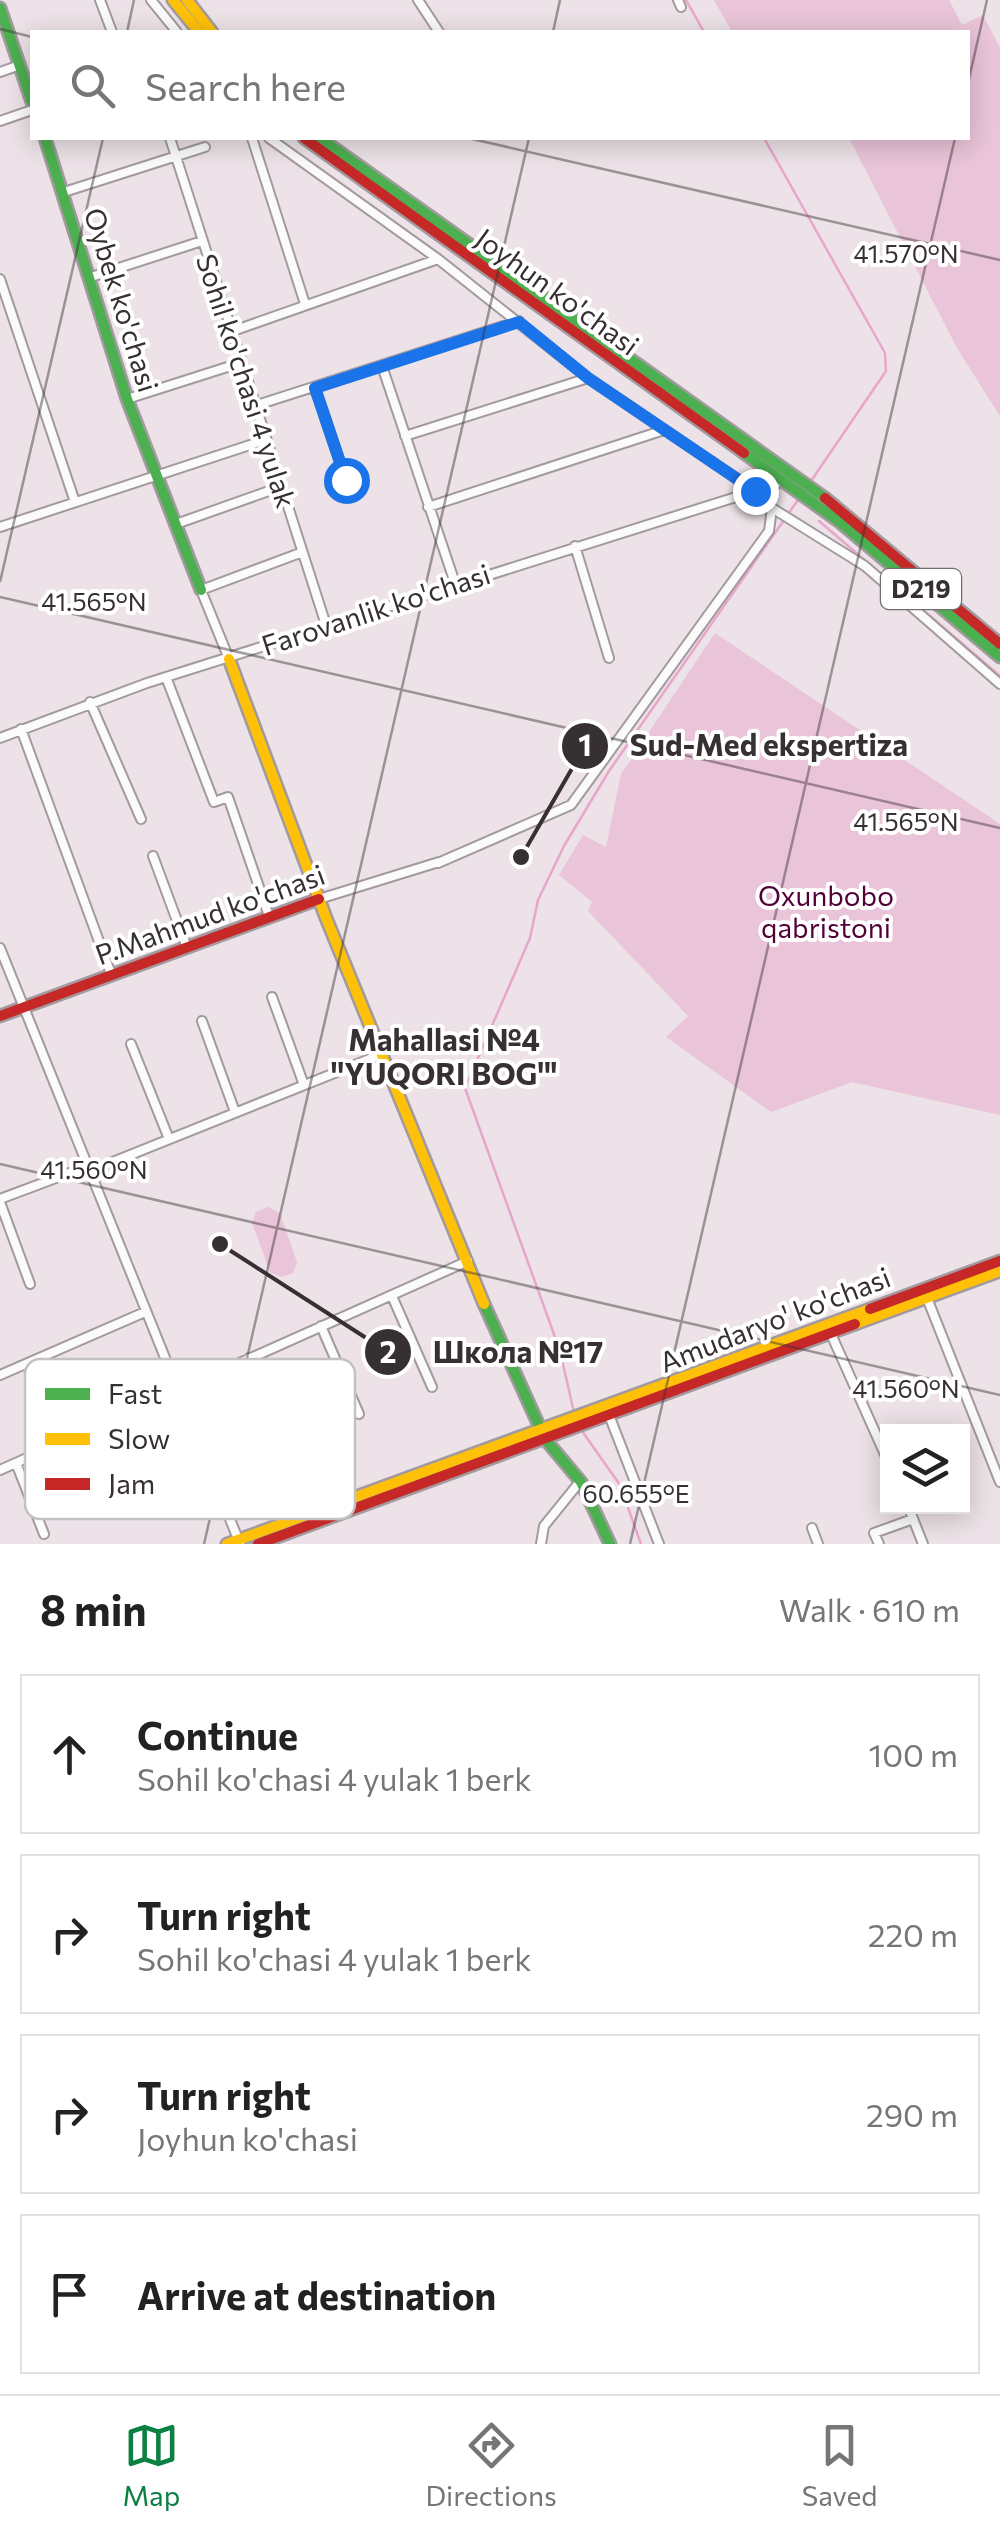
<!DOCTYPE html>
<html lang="en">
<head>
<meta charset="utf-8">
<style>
  body { margin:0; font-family:Commissioner,sans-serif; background:#f2f2f2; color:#222 }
  .controls { position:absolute; right:30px; bottom:30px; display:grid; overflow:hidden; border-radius:0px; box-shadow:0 5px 25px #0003 }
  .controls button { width:90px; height:90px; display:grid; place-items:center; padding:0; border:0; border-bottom:2px solid #e0e0e0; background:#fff; color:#222; font:50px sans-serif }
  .stop { position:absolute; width:30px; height:30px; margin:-22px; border:8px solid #1a73e8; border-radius:50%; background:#fff }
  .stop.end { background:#1a73e8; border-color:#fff; box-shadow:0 2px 10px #0008 }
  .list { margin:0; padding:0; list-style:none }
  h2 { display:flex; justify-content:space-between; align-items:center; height:130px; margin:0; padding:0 40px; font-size:42px }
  h2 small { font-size:32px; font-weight:400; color:#767676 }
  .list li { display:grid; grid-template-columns:65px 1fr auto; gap:30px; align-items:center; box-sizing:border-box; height:160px; margin:0 20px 20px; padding:0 20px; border:2px solid #e0e0e0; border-radius:0px }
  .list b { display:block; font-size:38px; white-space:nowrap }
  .list p { margin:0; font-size:32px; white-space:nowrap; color:#767676 }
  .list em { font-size:32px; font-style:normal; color:#767676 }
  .icon { flex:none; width:55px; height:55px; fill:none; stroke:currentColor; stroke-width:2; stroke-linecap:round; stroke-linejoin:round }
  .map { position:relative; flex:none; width:1000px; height:1544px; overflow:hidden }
  .search { position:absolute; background:#fff; box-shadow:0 5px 25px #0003; left:30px; right:30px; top:30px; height:110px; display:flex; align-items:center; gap:25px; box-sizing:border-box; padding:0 35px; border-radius:0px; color:#767676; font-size:38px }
  .sheet { height:850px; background:#fff }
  nav { display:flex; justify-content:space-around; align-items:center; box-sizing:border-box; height:140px; border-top:2px solid #e0e0e0; background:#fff; font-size:28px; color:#767676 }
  nav a { display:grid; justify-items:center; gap:5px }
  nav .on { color:#0b8043 }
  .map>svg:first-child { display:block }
</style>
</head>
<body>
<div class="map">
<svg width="1000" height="1544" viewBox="0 0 1000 1544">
  <rect width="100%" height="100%" fill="#ece2e7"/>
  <path fill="#eac4d8" d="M714 0H949L962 25 983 15 1000 48V416L957 348 849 138H968V32H732Z
    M715 633 1000 824V1115L852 1082 771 1112 666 1037 688 1016 588 911 592 902 559 875 583 835 606 847 621 774Z
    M268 1207 280 1213 297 1262 293 1273 281 1277 270 1272 252 1223 256 1212Z"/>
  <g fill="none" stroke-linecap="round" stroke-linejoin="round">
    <path stroke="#e9a6cb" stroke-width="2.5" d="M686 0 704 32
      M764 138 885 353 886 371 811 481
      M788 514 798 500
      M819 521 1000 676
      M573 1408 560 1351 465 1088 530 938 538 900 564 846 609 771 784 520
      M582 1431 620 1485 641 1544"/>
    <g stroke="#a29a9e" stroke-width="12">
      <path id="street" d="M100 0 112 32
        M151 0 177 32
        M418 0 439 32
        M678 0 681 7
        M0 72 20 65
        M0 121 32 110
        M170 138 326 625
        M252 138 305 304
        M269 138 438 259 588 378 755 491 772 508 865 566 1000 684
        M64 192 205 147
        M91 277 202 241
        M0 279 75 502
        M230 332 438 259
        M382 366 455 583
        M315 388 346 480
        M127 399 240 363
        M254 406 519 321
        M405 436 588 378
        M765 500 780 478
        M428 507 664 430
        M176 524 280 487
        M0 527 265 440
        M575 546 609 658
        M229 659 201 590 300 553
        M166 677 214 802 228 797 269 916
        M90 702 141 819
        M21 729 111 974
        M0 738 147 683 755 491
        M153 856 186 945
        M438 863 571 805 769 531 772 508
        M319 899 439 862
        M0 948 240 1544
        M272 997 304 1085
        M202 1021 235 1112
        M131 1044 169 1139
        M90 1171 382 1054
        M0 1199 88 1166
        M0 1202 30 1284
        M392 1296 432 1387
        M927 1298 1000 1482
        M321 1326 359 1414
        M831 1334 888 1461
        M249 1358 284 1445
        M0 1375 145 1312
        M609 1415 659 1544
        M94 1428 124 1503
        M16 1463 44 1534
        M0 1470 468 1261
        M908 1506 923 1544
        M812 1528 818 1544
        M541 1544 544 1526 578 1484
        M879 1544 874 1533 913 1519"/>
    </g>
    <g stroke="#a29a9e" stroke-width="15">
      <path id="fast" d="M0 8 32 102
        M45 138 127 399 201 590
        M320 138 825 498
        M744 453 841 523 1000 657
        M484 1304 545 1439 581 1482 610 1544"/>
    </g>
    <g stroke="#a29a9e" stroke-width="15">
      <path id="slow" d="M173 0 199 32
        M187 0 212 32
        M229 659 326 918 484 1304
        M855 1324 1000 1271
        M227 1544 870 1309"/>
    </g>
    <g stroke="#a29a9e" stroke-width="15">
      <path id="jam" d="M304 138 744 453
        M825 498 1000 644
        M0 1016 319 899
        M870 1309 1000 1261
        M258 1544 855 1324"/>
    </g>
    <use href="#street" stroke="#fcfbfb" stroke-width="8"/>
    <use href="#fast" stroke="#4caf50" stroke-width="10"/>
    <use href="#slow" stroke="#ffc107" stroke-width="10"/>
    <use href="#jam" stroke="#c62828" stroke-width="10"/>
  </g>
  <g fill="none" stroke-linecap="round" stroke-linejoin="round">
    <path stroke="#1a73e8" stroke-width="12" d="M346 480 315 388 519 322 588 378 755 491"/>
  </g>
  <path fill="none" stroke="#373033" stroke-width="2.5" stroke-opacity="0.45" d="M0 29 32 37M127 32 134 0M553 32 560 0M968 83 987 0M468 138 1000 260M0 582 103 138M0 597 1000 828M0 1164 1000 1395M204 1544 529 138M630 1544 955 138"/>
  <g text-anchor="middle" stroke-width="8" stroke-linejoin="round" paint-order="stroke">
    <rect fill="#fff" stroke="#736e70" stroke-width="2.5" x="881" y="569" width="80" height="40" rx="8"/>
    <g font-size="25" font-weight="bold" fill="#373033">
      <text x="921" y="598">D219</text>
    </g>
    <g font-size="28" fill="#373033" stroke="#fff">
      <text transform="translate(557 292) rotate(36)" y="10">Joyhun ko'chasi</text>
      <text transform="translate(121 300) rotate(73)" y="10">Oybek ko'chasi</text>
      <text transform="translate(246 381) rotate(72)" y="10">Sohil ko'chasi 4 yulak</text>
      <text transform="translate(376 610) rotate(-18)" y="10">Farovanlik ko'chasi</text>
      <text transform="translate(210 915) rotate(-20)" y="10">P.Mahmud ko'chasi</text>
      <text transform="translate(775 1320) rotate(-21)" y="10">Amudaryo' ko'chasi</text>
    </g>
    <g font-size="28" fill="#520038" stroke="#fff">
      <text x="826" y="906">Oxunbobo<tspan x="826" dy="32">qabristoni</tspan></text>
    </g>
    <g font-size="30" font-weight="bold" fill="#373033" stroke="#fff">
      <text x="444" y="1051">Mahallasi №4<tspan x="444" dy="34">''YUQORI BOG'"</tspan></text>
    </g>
  </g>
  <rect x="25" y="1359" width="330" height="160" rx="15" fill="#fff" stroke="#c3c1c2" stroke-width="2.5"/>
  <rect x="45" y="1388" width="45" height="12" fill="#4caf50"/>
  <rect x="45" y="1433" width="45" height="12" fill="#ffc107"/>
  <rect x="45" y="1478" width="45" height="12" fill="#c62828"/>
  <g font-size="28" fill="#373033">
    <text x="108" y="1404">Fast</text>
    <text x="108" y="1449">Slow</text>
    <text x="108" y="1494">Jam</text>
  </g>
  <g font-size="25" text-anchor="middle" fill="#373033" stroke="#fff" stroke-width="8" stroke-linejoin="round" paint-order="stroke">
    <text x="906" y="263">41.570°N</text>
    <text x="94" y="611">41.565°N</text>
    <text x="906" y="831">41.565°N</text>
    <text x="94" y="1179">41.560°N</text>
    <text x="906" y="1398">41.560°N</text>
    <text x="636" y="1503">60.655°E</text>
  </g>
  <path fill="none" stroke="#373033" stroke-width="4" d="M521 857L585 746M220 1244L388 1352"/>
  <g fill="#373033" stroke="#fff" stroke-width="4">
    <circle cx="521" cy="857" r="10"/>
    <circle cx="220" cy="1244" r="10"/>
    <circle cx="585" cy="746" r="25"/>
    <circle cx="388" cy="1352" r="25"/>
  </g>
  <g font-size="30" text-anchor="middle" font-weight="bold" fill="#fff">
    <text x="585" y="756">1</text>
    <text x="388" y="1363">2</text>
  </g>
  <g font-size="30" text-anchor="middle" font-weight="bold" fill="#373033" stroke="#fff" stroke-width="8" stroke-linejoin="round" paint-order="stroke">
    <text x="769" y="756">Sud-Med ekspertiza</text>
    <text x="518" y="1363">Школа №17</text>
  </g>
</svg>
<div class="controls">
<button><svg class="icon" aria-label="layers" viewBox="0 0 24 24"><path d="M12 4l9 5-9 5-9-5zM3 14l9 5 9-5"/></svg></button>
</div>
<div class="stop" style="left:346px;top:480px"></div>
<div class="stop end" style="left:755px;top:491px"></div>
<div class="search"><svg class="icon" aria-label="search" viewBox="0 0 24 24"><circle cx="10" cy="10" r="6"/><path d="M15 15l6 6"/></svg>Search here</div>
</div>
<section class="sheet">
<h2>8 min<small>Walk · 610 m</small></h2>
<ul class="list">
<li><svg class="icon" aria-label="ahead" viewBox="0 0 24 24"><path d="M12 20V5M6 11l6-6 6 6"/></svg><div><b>Continue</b><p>Sohil ko'chasi 4 yulak 1 berk</p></div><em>100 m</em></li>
<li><svg class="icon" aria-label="right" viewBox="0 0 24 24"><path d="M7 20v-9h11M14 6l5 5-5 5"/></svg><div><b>Turn right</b><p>Sohil ko'chasi 4 yulak 1 berk</p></div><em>220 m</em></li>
<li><svg class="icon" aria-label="right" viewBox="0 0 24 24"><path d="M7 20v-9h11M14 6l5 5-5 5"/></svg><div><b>Turn right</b><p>Joyhun ko'chasi</p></div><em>290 m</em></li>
<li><svg class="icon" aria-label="arrive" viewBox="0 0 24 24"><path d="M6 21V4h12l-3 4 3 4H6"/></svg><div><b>Arrive at destination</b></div></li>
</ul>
</section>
<nav>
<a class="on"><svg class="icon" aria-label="map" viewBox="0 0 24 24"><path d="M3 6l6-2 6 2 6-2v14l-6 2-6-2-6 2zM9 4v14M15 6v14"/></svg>Map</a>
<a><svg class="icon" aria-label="directions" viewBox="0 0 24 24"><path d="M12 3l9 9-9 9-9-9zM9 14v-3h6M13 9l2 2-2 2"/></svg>Directions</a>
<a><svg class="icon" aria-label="saved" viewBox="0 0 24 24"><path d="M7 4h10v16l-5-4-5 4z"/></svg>Saved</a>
</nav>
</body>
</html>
